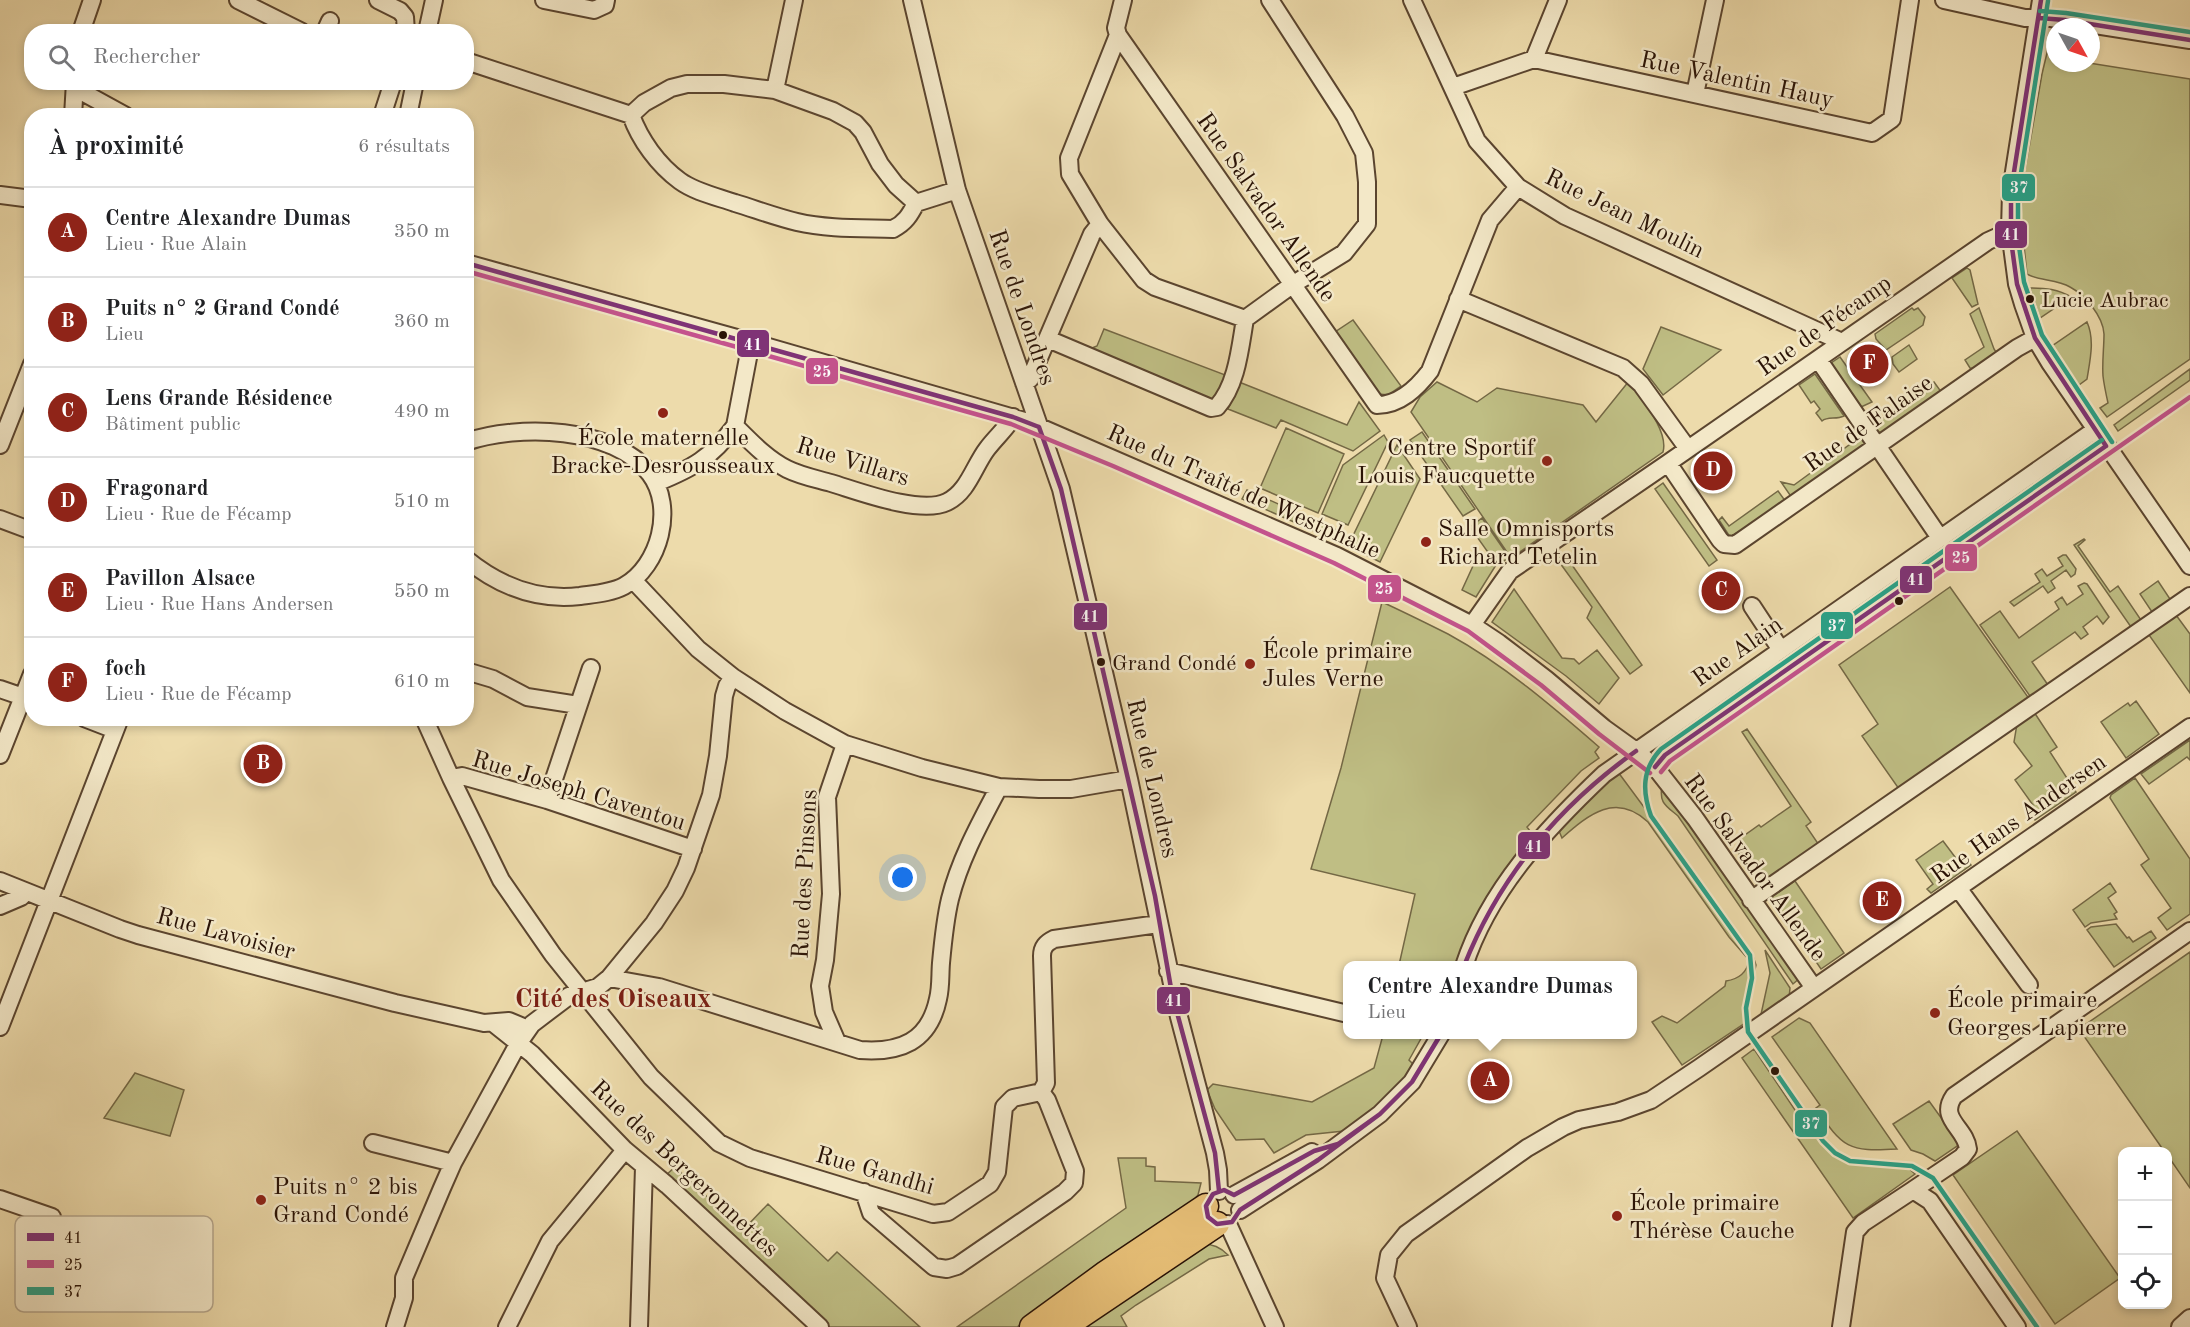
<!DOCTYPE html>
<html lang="fr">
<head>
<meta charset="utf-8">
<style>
  body { margin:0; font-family:"Old Standard TT",serif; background:#f2f2f2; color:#202124 }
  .controls { position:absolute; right:18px; bottom:18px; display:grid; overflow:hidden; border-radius:12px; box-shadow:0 3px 9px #0003 }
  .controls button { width:54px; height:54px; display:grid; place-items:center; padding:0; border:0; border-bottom:2px solid #e0e0e0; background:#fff; color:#202124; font:30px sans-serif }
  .compass { position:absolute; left:2046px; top:18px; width:54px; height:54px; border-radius:50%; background:#fff; box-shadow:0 3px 9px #0003; rotate:130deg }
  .you { position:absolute; left:903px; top:878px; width:21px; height:21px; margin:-15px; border:4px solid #fff; border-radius:50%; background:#1a73e8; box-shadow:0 0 0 9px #1a73e833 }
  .badge { display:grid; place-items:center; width:39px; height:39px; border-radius:50%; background:#8f2418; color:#fff; font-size:20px; font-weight:700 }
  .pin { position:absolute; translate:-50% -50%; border:3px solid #fff; box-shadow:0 2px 6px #0006 }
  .popup { position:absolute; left:1343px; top:961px; width:294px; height:78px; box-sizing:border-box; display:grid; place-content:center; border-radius:12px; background:#fff; filter:drop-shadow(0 2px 4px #0005); font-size:20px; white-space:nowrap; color:#757577 }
  .popup b { font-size:22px; color:#202124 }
  .popup::after { content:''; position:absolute; left:50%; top:100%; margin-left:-12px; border:12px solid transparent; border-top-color:#fff }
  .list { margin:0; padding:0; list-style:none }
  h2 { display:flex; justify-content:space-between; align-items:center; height:78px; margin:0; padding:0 24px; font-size:26px }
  h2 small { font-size:20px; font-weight:400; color:#757577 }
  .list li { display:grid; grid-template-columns:39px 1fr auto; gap:18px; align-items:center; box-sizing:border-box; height:90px; padding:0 24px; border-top:2px solid #e0e0e0 }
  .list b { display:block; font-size:22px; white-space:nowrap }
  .list p { margin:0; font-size:20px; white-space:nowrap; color:#757577 }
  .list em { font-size:20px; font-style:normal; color:#757577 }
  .icon { flex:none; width:33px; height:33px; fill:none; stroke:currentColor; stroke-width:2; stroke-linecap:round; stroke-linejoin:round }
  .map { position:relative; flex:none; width:2190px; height:1327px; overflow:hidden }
  .search { position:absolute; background:#fff; box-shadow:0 3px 9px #0003; left:24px; top:24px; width:450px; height:66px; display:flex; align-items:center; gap:15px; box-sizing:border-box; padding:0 21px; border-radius:24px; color:#757577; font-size:22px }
  .panel { position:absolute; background:#fff; box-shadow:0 3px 9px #0003; left:24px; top:108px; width:450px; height:618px; border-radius:24px }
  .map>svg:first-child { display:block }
</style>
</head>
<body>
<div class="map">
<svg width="2190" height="1327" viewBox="0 0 2190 1327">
  <rect width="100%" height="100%" fill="#eddbab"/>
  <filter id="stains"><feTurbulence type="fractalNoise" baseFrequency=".00333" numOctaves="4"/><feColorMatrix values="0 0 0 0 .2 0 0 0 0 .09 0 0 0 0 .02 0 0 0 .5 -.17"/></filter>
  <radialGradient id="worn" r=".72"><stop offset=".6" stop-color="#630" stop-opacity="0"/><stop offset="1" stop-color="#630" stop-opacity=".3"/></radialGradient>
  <path fill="#bfbe84" stroke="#746845" stroke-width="1.5" d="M2052 32H2055L2052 58 2055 59V63H2089L2190 79V359L2107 417 2100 408 2108 403C2106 394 2104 385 2103 376 2102 362 2104 348 2104 334 2103 316 2085 295 2070 287 2057 279 2038 281 2027 274L2021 218 2023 182 2042 74Z
    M1967 268 1970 270 1978 304 1972 307 1952 278Z
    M2030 288C2046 288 2058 289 2071 297L2040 318Z
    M1912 308 1914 310 1918 308 1925 317 1923 325 1886 350 1876 339 1875 334Z
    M1979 308 1994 349 1998 355 1976 369 1970 368 1965 360 1984 347 1970 314Z
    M1353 320 1401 386 1388 395 1379 394 1335 332Z
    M2087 322C2095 340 2090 360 2087 379L2079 385 2052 346Z
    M1661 327 1721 350 1663 395 1643 369Z
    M1104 329 1228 376 1214 398 1209 399 1093 354 1092 348 1097 346Z
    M1909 345 1917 359 1899 372 1893 364 1892 357Z
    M1840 357 1872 402 1861 407 1831 363Z
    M2190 369V380L2118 431 2114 425Z
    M1815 374 1844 416C1836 420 1828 416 1822 421L1816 413 1820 409 1814 401 1811 403 1799 385Z
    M1629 381C1641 399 1669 431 1663 452L1511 558 1411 412 1420 397 1437 382 1477 402 1497 388 1583 405 1596 422Z
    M1239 382 1347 425 1359 402 1380 431 1353 451 1281 420 1276 428 1228 409Z
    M1934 382 1942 393 1885 433 1879 434 1868 419 1876 412 1881 420Z
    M1286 428 1344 454 1318 513 1260 488Z
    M1853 430 1856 431 1865 444 1864 447 1792 498 1781 482 1794 485 1853 442 1848 434Z
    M1422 432 1475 509 1463 516 1410 440Z
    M1384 435 1388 442 1348 525 1322 514 1343 465Z
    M1397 445 1420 479 1380 562 1348 546Z
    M1663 483 1717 560 1709 566 1655 489Z
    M1247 490 1343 533 1339 542 1242 499Z
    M1778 491 1786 502 1746 530 1743 529 1730 537 1719 520 1722 517 1729 526Z
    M1482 518 1509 557 1504 561 1487 551 1470 527Z
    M2084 539 2085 540 2078 546 2110 592 2118 586 2141 620 2131 627 2074 545Z
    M1478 555 1496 565 1476 597 1462 590Z
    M1565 555 1642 665 1630 674 1587 618 1592 607 1557 559Z
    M2063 555H2066L2076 569 2075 574 2071 577 2066 570 2051 581 2055 588 2048 593 2043 586 2014 606 2010 602 2040 582 2035 574 2042 569 2047 576 2063 566 2058 558Z
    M2158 581 2172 602 2154 615 2140 594Z
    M2084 583 2087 584 2109 617 2103 624 2097 616 2083 627 2088 634 2081 639 2075 632 2032 662 2048 685 2032 699 1980 625 2000 611 2019 638 2059 609 2055 602 2062 597 2067 605 2083 594 2078 586Z
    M1950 587 2030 700 1899 789 1862 736 1878 724 1839 665Z
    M1514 589 1562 658 1574 659 1579 664 1597 650 1619 678 1599 704 1566 676 1492 622Z
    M1382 602C1404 612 1426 623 1448 634 1503 664 1552 706 1599 747L1595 752 1599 758 1581 771 1527 827 1533 835C1500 874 1472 916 1457 965H1399L1415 894 1311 869 1341 768Z
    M2176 615 2190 634V693L2149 635Z
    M2136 701 2159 734 2126 758 2101 722 2128 703 2130 706Z
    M2034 712 2057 747 2050 752 2076 792 2035 820 2033 816 2038 812 2015 780 2032 766 2014 742 2017 724Z
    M1747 729 1811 822 1806 826 1819 845 1761 885 1739 854 1745 850 1738 840 1759 825 1761 827 1791 806 1742 732Z
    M2190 740V760L2187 757 2149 784 2141 774Z
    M1618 772 1752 953 1756 965 1745 1011V1023L1682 1065 1652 1022 1662 1016 1677 1023 1725 986 1726 981C1739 979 1747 973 1749 960L1729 937 1648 822C1616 792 1589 814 1562 838L1559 831 1560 825Z
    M2135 778 2190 859V914L2167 930 2158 918 2171 908 2141 865 2149 859 2110 798 2111 795Z
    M1662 785 1801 977 1793 984 1678 816C1665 805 1659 803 1662 785Z
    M1943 841 1961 865 1968 860 1971 865 1931 893 1927 889 1933 884 1916 860Z
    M1795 881 1844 953 1821 969 1772 897Z
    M2110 883 2116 892 2108 898 2117 912 2114 914 2117 919 2091 923 2085 927 2073 910Z
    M2116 924 2127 938 2129 937 2133 942 2151 931 2156 938 2114 967 2087 930 2091 927Z
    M1765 950 1790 988 1789 998 1760 1019 1770 973Z
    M2190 952V1188L2168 1156V1152L2164 1151 2079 1029Z
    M1799 1018 1810 1023 1897 1149C1848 1152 1843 1148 1816 1108L1820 1105 1772 1037Z
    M1383 1035H1423L1409 1060 1415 1066 1387 1098 1344 1131 1306 1135 1274 1153 1264 1139 1236 1140 1215 1109 1207 1090 1213 1084 1312 1102 1374 1068Z
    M1754 1049 1807 1128 1810 1124C1815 1132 1820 1141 1827 1148 1847 1169 1880 1164 1905 1165L1915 1174 1853 1218 1742 1058Z
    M135 1073 184 1090 170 1136 104 1118Z
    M1929 1101 1960 1144 1935 1161 1923 1154 1911 1150 1893 1124Z
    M2017 1131 2120 1278 2055 1324 1953 1175Z
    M1118 1158H1146V1166L1155 1167V1181L1201 1183 1198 1195 1193 1201 1017 1327H957L1126 1208Z
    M675 1167 743 1230 768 1204 828 1261 837 1252 920 1327H826L665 1176Z
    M1202 1244C1213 1244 1220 1247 1228 1255L1209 1259 1136 1305 1121 1316 1127 1327H1076Z"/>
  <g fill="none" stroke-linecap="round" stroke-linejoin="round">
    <g stroke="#5b452f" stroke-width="20">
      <path id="minor" d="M238 0 302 32
        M378 0 400 11 405 17 406 32
        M544 0 594 10 605 5 606 0
        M912 0 957 190 1061 489 1129 779 1179 1017 1215 1153 1218 1170 1219 1191
        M1123 0 1116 28 1118 35 1069 158 1070 174 1100 224 1144 280 1155 287 1245 319 1292 285 1344 253 1367 224V182L1364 153 1345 116 1270 0
        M1412 0 1477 141 1518 187 1565 216 1842 342
        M1944 0 2025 18H2051L2190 40
        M2041 0 2011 191 2010 231 2017 284 2023 304 2035 338 2050 363 2190 566
        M81 32 92 0
        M325 32 330 21
        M427 32 434 0
        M1118 35 1377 405C1400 405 1417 388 1430 371L1490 220 1518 187
        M1534 59 1558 0
        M466 61 631 115 644 103 671 88 687 84H724L775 90 833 111 855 123 863 132 880 164 896 185 916 203
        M1453 87 1534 59 1872 133 1892 119 1910 0
        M75 88 126 116
        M775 90 794 0
        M1695 94 1715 0
        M631 115C640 140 658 165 680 181 695 192 718 197 735 203 755 209 776 217 797 222 827 229 861 228 893 229 905 223 910 215 916 203
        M73 116 75 82
        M382 116 393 82
        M408 116 415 82
        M0 195 32 199
        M916 203 957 190
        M2010 231 1988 241 1668 463 1720 540 1724 544 1735 545 2017 348 2035 338
        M466 263 751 342 1028 422 1337 556 1472 625 1499 643 1546 679 1604 728 1636 751 1655 767 1695 818 1814 988
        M1458 299 1623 368 1641 384 1688 449
        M1048 339 1211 408 1217 407C1237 385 1240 348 1245 319
        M751 342 735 426C751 442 767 459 787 469 801 476 817 479 831 483 858 491 920 515 947 502 968 492 974 466 987 449 996 437 1006 429 1013 417
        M1818 359 1940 538
        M1024 383 1030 379 1092 234 1100 224
        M466 442C518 424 614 426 650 474 675 507 660 566 624 586 611 593 594 594 580 596 537 601 499 586 466 559
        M0 445 32 364
        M656 483C693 468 711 458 735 426
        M0 519 32 531
        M633 580 698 649 733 677 785 711 845 744 922 768 999 787 1039 789H1071L1129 779
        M1752 606 1781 650
        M1472 625 1510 571 1668 463
        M466 671 493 679 527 697 578 705
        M0 689 32 700
        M84 718 115 730
        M424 718 451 778 501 880 553 955 651 1077 719 1143 750 1158 933 1214 948 1212 990 1184 997 1172 1004 1107 1013 1098 1041 1092 1046 1083 1042 956C1042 947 1046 943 1054 939L1158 924
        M0 755 32 674
        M451 778 462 776 547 800 693 849
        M547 800 591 668
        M0 881 120 929 138 935 395 1003 484 1023 509 1021 528 1029
        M1958 888 2029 985
        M1751 900 2190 596
        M0 906 21 897 26 892
        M1464 966C1489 889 1547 828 1604 774L2095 430
        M1168 971 1348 1014
        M609 978 659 987 860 1050C900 1053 929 1042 938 999 941 987 940 975 941 963 943 941 945 920 950 899 960 859 980 823 999 787
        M493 1023 532 1054 625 1150 667 1185 820 1327
        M0 1027 120 718
        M837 1042 824 1012 820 986 825 960 831 894 827 797 845 744
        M373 1143 453 1163
        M1913 1190 1962 1157 1968 1149C1966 1128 1938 1119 1954 1096L2190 931
        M864 1192 871 1213 934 1267 947 1269 957 1266 1065 1192 1074 1183 1075 1171 1047 1100 1041 1092
        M1234 1195 1312 1152
        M0 1199 52 1217
        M1240 1210 1318 1160 1380 1114 1412 1082 1441 1034
        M1228 1224 1275 1327
        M395 1327 404 1298V1278L442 1188 453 1163 518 1044 532 1024 569 996 598 987 609 978 654 923 675 891 686 868 711 795 718 756 724 696 727 686 733 677
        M507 1327 550 1241 625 1150
        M639 1327 644 1167
        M1408 1327 1385 1278 1389 1255 1406 1234 1527 1148 1563 1127 1579 1120 1618 1112 1651 1100 1699 1068 2190 727
        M1841 1327 1855 1232 1863 1223 1913 1190 1930 1201 2017 1327
        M2180 1327 2190 1318"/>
    </g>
    <g stroke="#2a1306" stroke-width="27">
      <path id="highway" d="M1032 1327 1106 1273 1206 1206
        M1064 1327 1217 1224"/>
    </g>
    <use href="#minor" stroke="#f3e8c8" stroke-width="16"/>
    <use href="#highway" stroke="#e6be76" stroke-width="24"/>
    <g stroke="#f3e8c8" stroke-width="9">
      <path id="bus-1" d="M2041 0 2011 191V240L2017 284 2035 338 2106 446
        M2039 18 2065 20 2190 40
        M466 263 1013 417 1039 427
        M1039 427 1061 489 1155 896 1172 994 1215 1153 1219 1191
        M1655 767 1665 755 2106 446
        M1464 966C1499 877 1559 806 1636 751
        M1380 1114 1318 1160 1240 1210 1232 1222 1217 1224 1208 1217 1206 1206 1213 1194 1224 1190 1234 1195 1314 1151 1338 1144Z
        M1380 1114 1412 1082 1441 1034"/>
    </g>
    <g stroke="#f3e8c8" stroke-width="9">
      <path id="bus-2" d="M466 271 1011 424 1113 466 1334 563 1468 631 1541 685 1599 734 1650 773
        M1661 772 1670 761 2190 397"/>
    </g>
    <g stroke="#f3e8c8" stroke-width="9">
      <path id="bus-3" d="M2048 1 2018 192V239L2024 282 2042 335 2112 442
        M2040 11 2066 13 2190 32
        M2037 1327 1933 1178 1912 1166 1850 1161 1835 1153 1823 1141 1748 1032 1746 1008 1752 978 1750 955 1651 816C1642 791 1642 769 1661 749L2102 440"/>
    </g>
    <use href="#bus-1" stroke="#7f3376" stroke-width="4.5"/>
    <use href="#bus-2" stroke="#c4538d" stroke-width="4.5"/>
    <use href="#bus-3" stroke="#2aa288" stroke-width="4.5"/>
  </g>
  <g fill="#2a1306" stroke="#f3e8c8" stroke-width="2">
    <circle cx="2030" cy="299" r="5"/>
    <circle cx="723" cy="335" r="5"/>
    <circle cx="1899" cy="601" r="5"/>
    <circle cx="1101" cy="662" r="5"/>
    <circle cx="1775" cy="1071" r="5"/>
  </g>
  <g fill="#8f2418" stroke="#f3e8c8" stroke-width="2">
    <circle cx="663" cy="413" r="6"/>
    <circle cx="1547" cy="461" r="6"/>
    <circle cx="1426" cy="542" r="6"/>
    <circle cx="1250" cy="664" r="6"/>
    <circle cx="1935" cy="1013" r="6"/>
    <circle cx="261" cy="1200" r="6"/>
    <circle cx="1617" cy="1216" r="6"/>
  </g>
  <g text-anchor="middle" stroke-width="5" stroke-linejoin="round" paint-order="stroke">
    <g font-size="22" fill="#2a1306" stroke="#f3e8c8" text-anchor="start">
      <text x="2041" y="307">Lucie Aubrac</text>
      <text x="1112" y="670">Grand Condé</text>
    </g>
    <g font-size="24" fill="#2a1306" stroke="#f3e8c8">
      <text transform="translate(1737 79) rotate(12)" y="8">Rue Valentin Hauy</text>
      <text transform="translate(1267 207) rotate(55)" y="8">Rue Salvador Allende</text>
      <text transform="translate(1625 213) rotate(26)" y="8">Rue Jean Moulin</text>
      <text transform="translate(1023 307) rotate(71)" y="8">Rue de Londres</text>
      <text transform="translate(1824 325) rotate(-35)" y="8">Rue de Fécamp</text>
      <text transform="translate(1868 423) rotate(-35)" y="8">Rue de Falaise</text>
      <text transform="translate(853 461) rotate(17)" y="8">Rue Villars</text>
      <text transform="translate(1244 491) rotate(24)" y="8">Rue du Traîté de Westphalie</text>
      <text transform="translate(1737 651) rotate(-35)" y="8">Rue Alain</text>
      <text transform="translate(1153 778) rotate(77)" y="8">Rue de Londres</text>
      <text transform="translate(579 790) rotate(17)" y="8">Rue Joseph Caventou</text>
      <text transform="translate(2018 818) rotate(-35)" y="8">Rue Hans Andersen</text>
      <text transform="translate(1756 867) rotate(54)" y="8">Rue Salvador Allende</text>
      <text transform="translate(804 874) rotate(-87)" y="8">Rue des Pinsons</text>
      <text transform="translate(226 933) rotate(15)" y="8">Rue Lavoisier</text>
      <text transform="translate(685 1168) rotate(43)" y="8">Rue des Bergeronnettes</text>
      <text transform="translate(875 1170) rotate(16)" y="8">Rue Gandhi</text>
    </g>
    <g font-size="24" fill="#2a1306" stroke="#f3e8c8" text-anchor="start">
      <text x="663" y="445" text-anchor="middle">École maternelle<tspan x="663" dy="28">Bracke-Desrousseaux</tspan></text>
      <text x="1535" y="455" text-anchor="end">Centre Sportif<tspan x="1535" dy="28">Louis Faucquette</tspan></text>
      <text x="1438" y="536">Salle Omnisports<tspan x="1438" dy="28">Richard Tetelin</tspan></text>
      <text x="1262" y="658">École primaire<tspan x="1262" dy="28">Jules Verne</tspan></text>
      <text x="1947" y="1007">École primaire<tspan x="1947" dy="28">Georges Lapierre</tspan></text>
      <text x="273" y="1194">Puits n° 2 bis<tspan x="273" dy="28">Grand Condé</tspan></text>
      <text x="1629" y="1210">École primaire<tspan x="1629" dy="28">Thérèse Cauche</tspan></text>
    </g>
    <g font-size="27" font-weight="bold" fill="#7a1f14" stroke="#f3e8c8">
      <text x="613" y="1007">Cité des Oiseaux</text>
    </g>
  </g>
  <rect x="15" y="1216" width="198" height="96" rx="9" fill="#f3e8c8" stroke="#b7a88e" stroke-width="1.5"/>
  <rect x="27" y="1233" width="27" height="8" fill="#7f3376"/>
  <rect x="27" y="1260" width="27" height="8" fill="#c4538d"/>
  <rect x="27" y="1287" width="27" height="8" fill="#2aa288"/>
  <g font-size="16" fill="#2a1306">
    <text x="64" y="1243">41</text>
    <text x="64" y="1270">25</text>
    <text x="64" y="1297">37</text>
  </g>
  <g stroke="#f3e8c8" stroke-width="2">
    <rect x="2001" y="173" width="35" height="29" rx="6" fill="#2aa288"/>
    <rect x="1994" y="220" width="34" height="29" rx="6" fill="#7f3376"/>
    <rect x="736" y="329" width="34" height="29" rx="6" fill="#7f3376"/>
    <rect x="805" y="357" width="34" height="28" rx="6" fill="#c4538d"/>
    <rect x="1944" y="543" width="34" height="29" rx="6" fill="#c4538d"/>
    <rect x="1899" y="565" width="34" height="29" rx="6" fill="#7f3376"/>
    <rect x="1367" y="574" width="35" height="29" rx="6" fill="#c4538d"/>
    <rect x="1073" y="602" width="35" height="29" rx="6" fill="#7f3376"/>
    <rect x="1820" y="611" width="34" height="29" rx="6" fill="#2aa288"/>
    <rect x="1517" y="831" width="34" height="29" rx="6" fill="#7f3376"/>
    <rect x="1156" y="986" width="35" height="29" rx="6" fill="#7f3376"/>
    <rect x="1794" y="1109" width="34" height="29" rx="6" fill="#2aa288"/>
  </g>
  <g font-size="16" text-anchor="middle" font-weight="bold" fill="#fff">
    <text x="2019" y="193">37</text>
    <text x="2011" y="240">41</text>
    <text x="753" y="350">41</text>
    <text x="822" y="377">25</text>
    <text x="1961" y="563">25</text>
    <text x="1916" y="585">41</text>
    <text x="1384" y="594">25</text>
    <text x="1090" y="622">41</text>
    <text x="1837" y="631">37</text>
    <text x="1534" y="852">41</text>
    <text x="1174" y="1006">41</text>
    <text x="1811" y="1129">37</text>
  </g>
  <rect width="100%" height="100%" filter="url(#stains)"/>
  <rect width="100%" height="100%" fill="url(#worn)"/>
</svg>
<div class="controls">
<button>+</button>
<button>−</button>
<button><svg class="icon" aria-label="locate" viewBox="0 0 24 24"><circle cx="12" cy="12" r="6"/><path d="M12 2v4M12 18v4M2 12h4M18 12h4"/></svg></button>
</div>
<svg class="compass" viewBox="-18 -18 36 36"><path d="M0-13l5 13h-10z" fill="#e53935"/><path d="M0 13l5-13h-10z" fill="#757577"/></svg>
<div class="you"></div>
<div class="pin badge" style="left:1490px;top:1081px">A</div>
<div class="popup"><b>Centre Alexandre Dumas</b>Lieu</div>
<div class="pin badge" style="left:263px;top:764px">B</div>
<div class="pin badge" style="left:1721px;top:591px">C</div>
<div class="pin badge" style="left:1713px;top:471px">D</div>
<div class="pin badge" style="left:1882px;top:901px">E</div>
<div class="pin badge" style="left:1869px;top:364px">F</div>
<div class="search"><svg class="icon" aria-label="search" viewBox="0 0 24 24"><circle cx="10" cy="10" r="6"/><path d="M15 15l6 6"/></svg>Rechercher</div>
<section class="panel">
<h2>À proximité<small>6 résultats</small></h2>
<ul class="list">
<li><span class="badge">A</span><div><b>Centre Alexandre Dumas</b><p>Lieu · Rue Alain</p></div><em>350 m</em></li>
<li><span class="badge">B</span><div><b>Puits n° 2 Grand Condé</b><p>Lieu</p></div><em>360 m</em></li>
<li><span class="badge">C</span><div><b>Lens Grande Résidence</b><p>Bâtiment public</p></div><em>490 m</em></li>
<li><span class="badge">D</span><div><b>Fragonard</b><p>Lieu · Rue de Fécamp</p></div><em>510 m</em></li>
<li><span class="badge">E</span><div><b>Pavillon Alsace</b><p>Lieu · Rue Hans Andersen</p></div><em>550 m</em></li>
<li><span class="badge">F</span><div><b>foch</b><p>Lieu · Rue de Fécamp</p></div><em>610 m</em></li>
</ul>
</section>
</div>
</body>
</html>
